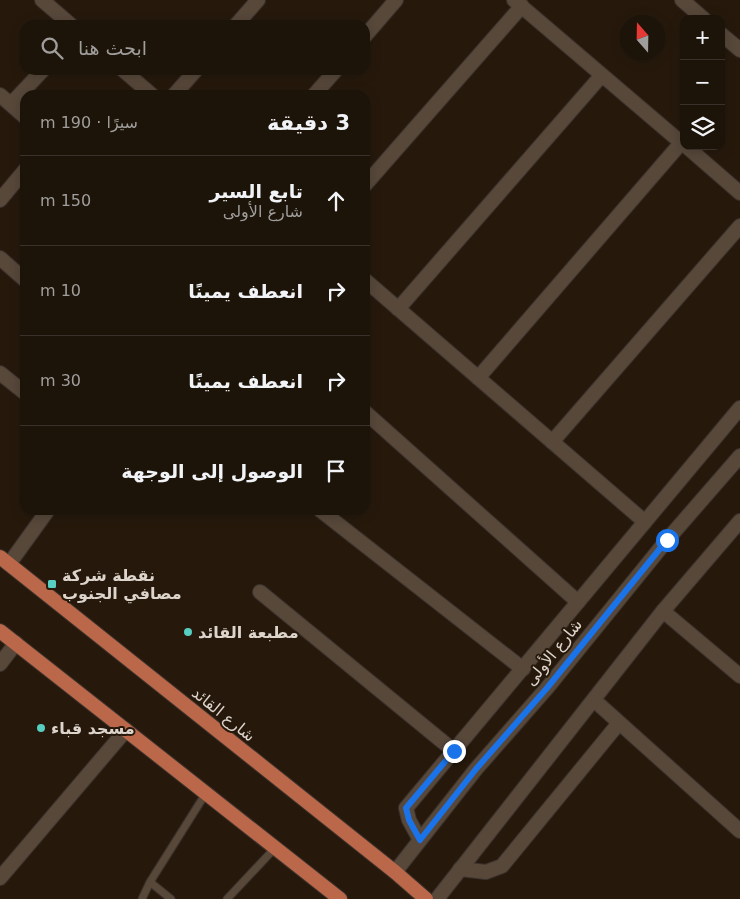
<!DOCTYPE html>
<html lang="ar">
<head>
<meta charset="utf-8">
<style>
  body { margin:0; font-family:"DejaVu Sans","Noto Naskh Arabic",sans-serif; background:#292017; color:#f1f3f6; direction:rtl }
  .controls { position:absolute; right:15px; top:15px; display:grid; overflow:hidden; border-radius:10px; box-shadow:0 2px 12px #0003 }
  .controls button { width:45px; height:45px; display:grid; place-items:center; padding:0; border:0; border-bottom:1px solid #3a322a; background:#1c1309; color:#f1f3f6; font:25px sans-serif }
  .compass { position:absolute; left:620px; top:15px; width:45px; height:45px; border-radius:50%; background:#1c1309; box-shadow:0 2px 12px #0003; rotate:340deg }
  .stop { position:absolute; width:15px; height:15px; margin:-11px; border:4px solid #1a73e8; border-radius:50%; background:#fff }
  .stop.end { background:#1a73e8; border-color:#fff; box-shadow:0 1px 5px #0008 }
  .list { margin:0; padding:0; list-style:none }
  h2 { display:flex; justify-content:space-between; align-items:center; height:65px; margin:0; padding:0 20px; font-size:21px }
  h2 small { font-size:16px; font-weight:400; color:#a09e9c }
  .list li { display:grid; grid-template-columns:32px 1fr auto; gap:15px; align-items:center; box-sizing:border-box; height:90px; padding:0 20px; border-top:1px solid #3a322a }
  .list b { display:block; font-size:19px; white-space:nowrap }
  .list p { margin:0; font-size:16px; white-space:nowrap; color:#a09e9c }
  .list em { font-size:16px; font-style:normal; color:#a09e9c }
  .icon { flex:none; width:28px; height:28px; fill:none; stroke:currentColor; stroke-width:2; stroke-linecap:round; stroke-linejoin:round }
  .map { position:relative; flex:none; width:740px; height:899px; overflow:hidden; direction:ltr }
  .search { position:absolute; background:#1c1309; box-shadow:0 2px 12px #0003; left:20px; top:20px; width:350px; height:55px; display:flex; align-items:center; gap:12px; box-sizing:border-box; padding:0 18px; border-radius:15px; color:#a09e9c; font-size:19px }
  .panel { position:absolute; background:#1c1309; box-shadow:0 2px 12px #0003; left:20px; top:90px; width:350px; height:425px; border-radius:15px; direction:rtl }
  .map>svg:first-child { display:block }
</style>
</head>
<body>
<div class="map">
<svg width="740" height="899" viewBox="0 0 740 899">
  <rect width="100%" height="100%" fill="#26190c"/>
  <g fill="none" stroke-linecap="round" stroke-linejoin="round">
    <g stroke="#3c322d" stroke-width="9">
      <path id="service" d="M150 882 171 899
        M142 899 150 882 206 793
        M227 899 275 848"/>
    </g>
    <g stroke="#3c322d" stroke-width="16">
      <path id="minor" d="M42 0 71 25
        M514 0 684 145
        M682 0 704 19
        M236 25 258 0
        M721 34 740 50
        M365 36 396 0
        M123 70 152 95
        M0 95 25 117
        M174 95 196 70
        M314 95 336 70
        M11 104 43 70
        M686 146 740 193
        M365 185 522 6
        M0 200 25 170
        M0 258 25 280
        M365 280 645 522
        M398 309 602 75
        M0 373 25 393
        M478 378 681 143
        M365 412 578 602
        M552 442 740 226
        M320 510 523 669
        M9 564 48 510
        M260 592 454 751
        M663 611 740 676
        M0 664 16 643
        M594 700 740 831
        M0 878 126 730"/>
    </g>
    <g stroke="#3c322d" stroke-width="16">
      <path id="tertiary" d="M420 840 409 820 406 808 740 408
        M460 869 486 872 502 866 619 723"/>
    </g>
    <g stroke="#3c322d" stroke-width="16">
      <path id="secondary" d="M395 872 476 769 547 688 667 540 740 456
        M437 899 663 611 740 521"/>
    </g>
    <g stroke="#3c322d" stroke-width="16">
      <path id="primary" d="M0 557 395 872 426 899
        M0 631 340 899"/>
    </g>
    <use href="#service" stroke="#57483a" stroke-width="7"/>
    <use href="#minor" stroke="#57483a" stroke-width="14"/>
    <use href="#tertiary" stroke="#57483a" stroke-width="14"/>
    <use href="#secondary" stroke="#57483a" stroke-width="14"/>
    <use href="#primary" stroke="#bb6749" stroke-width="14"/>
  </g>
  <g fill="none" stroke-linecap="round" stroke-linejoin="round">
    <path stroke="#1a73e8" stroke-width="6" d="M454 751 406 808 409 820 420 840 476 769 547 688 667 540"/>
  </g>
  <g fill="#56cec2" stroke="#26190c" stroke-width="2">
    <rect x="47" y="579" width="10" height="10" rx="2.5"/>
    <circle cx="188" cy="632" r="5"/>
    <circle cx="41" cy="728" r="5"/>
  </g>
  <g text-anchor="middle" stroke-width="4" stroke-linejoin="round" paint-order="stroke">
    <g font-size="16" font-weight="bold" fill="#ddd4cc" stroke="#26190c" text-anchor="start">
      <text x="62" y="581">نقطة شركة<tspan x="62" dy="18">مصافي الجنوب</tspan></text>
      <text x="198" y="638">مطبعة القائد</text>
      <text x="51" y="734">مسجد قباء</text>
    </g>
    <g font-size="16" fill="#ddd4cc" stroke="#26190c">
      <text transform="translate(553 652) rotate(-51)" y="6">شارع الأولى</text>
      <text transform="translate(224 714) rotate(39)" y="6">شارع القائد</text>
    </g>
  </g>
</svg>
<div class="controls">
<button>+</button>
<button>−</button>
<button><svg class="icon" aria-label="layers" viewBox="0 0 24 24"><path d="M12 4l9 5-9 5-9-5zM3 14l9 5 9-5"/></svg></button>
</div>
<svg class="compass" viewBox="-18 -18 36 36"><path d="M0-13l5 13h-10z" fill="#e53935"/><path d="M0 13l5-13h-10z" fill="#a09e9c"/></svg>
<div class="stop" style="left:667px;top:540px"></div>
<div class="stop end" style="left:454px;top:751px"></div>
<div class="search"><svg class="icon" aria-label="search" viewBox="0 0 24 24"><circle cx="10" cy="10" r="6"/><path d="M15 15l6 6"/></svg>ابحث هنا</div>
<section class="panel">
<h2>3 دقيقة<small>سيرًا · 190 m</small></h2>
<ul class="list">
<li><svg class="icon" aria-label="ahead" viewBox="0 0 24 24"><path d="M12 20V5M6 11l6-6 6 6"/></svg><div><b>تابع السير</b><p>شارع الأولى</p></div><em>150 m</em></li>
<li><svg class="icon" aria-label="right" viewBox="0 0 24 24"><path d="M7 20v-9h11M14 6l5 5-5 5"/></svg><div><b>انعطف يمينًا</b></div><em>10 m</em></li>
<li><svg class="icon" aria-label="right" viewBox="0 0 24 24"><path d="M7 20v-9h11M14 6l5 5-5 5"/></svg><div><b>انعطف يمينًا</b></div><em>30 m</em></li>
<li><svg class="icon" aria-label="arrive" viewBox="0 0 24 24"><path d="M6 21V4h12l-3 4 3 4H6"/></svg><div><b>الوصول إلى الوجهة</b></div></li>
</ul>
</section>
</div>
</body>
</html>
